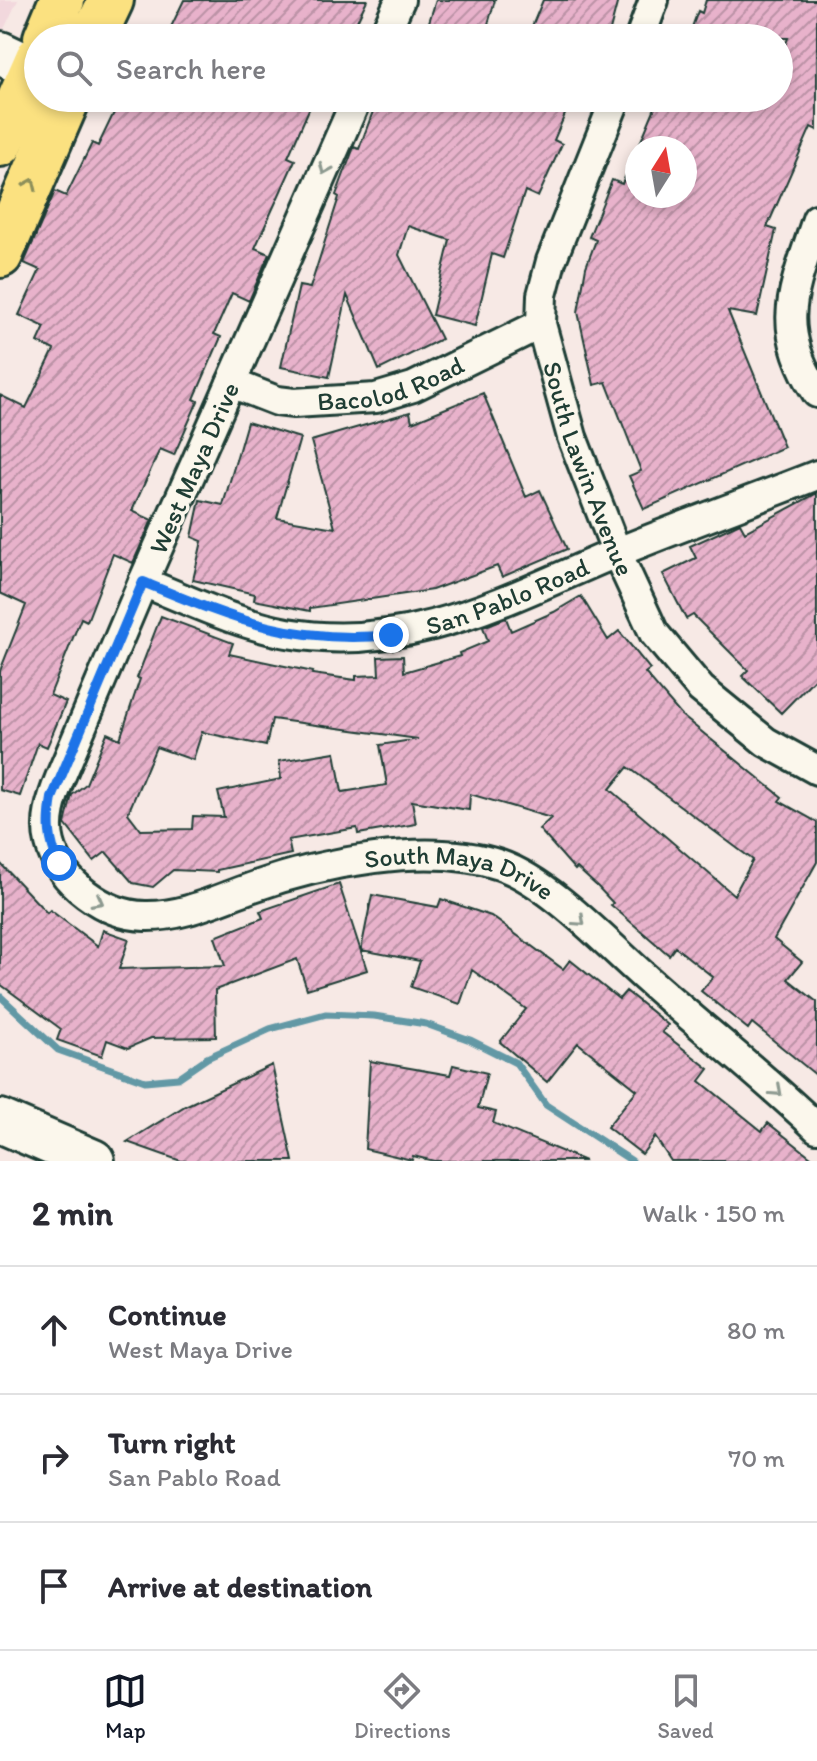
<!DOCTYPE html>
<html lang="en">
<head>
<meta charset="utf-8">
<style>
  body { margin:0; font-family:Itim,sans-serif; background:#f2f2f3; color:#2b2b33 }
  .compass { position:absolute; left:625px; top:136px; width:72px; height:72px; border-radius:50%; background:#fff; box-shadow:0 4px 12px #0003; rotate:11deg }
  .stop { position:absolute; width:24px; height:24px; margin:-18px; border:6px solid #1a73e8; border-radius:50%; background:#fff }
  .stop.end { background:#1a73e8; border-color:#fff; box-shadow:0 2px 8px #0008 }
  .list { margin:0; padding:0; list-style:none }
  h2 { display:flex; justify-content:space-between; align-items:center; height:104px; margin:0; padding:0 32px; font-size:34px }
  h2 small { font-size:26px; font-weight:400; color:#7c7c81 }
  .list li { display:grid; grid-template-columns:52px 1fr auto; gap:24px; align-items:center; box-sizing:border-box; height:128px; padding:0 32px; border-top:2px solid #e1e1e2 }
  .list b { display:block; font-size:30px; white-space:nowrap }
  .list p { margin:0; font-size:26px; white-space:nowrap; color:#7c7c81 }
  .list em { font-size:26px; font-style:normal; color:#7c7c81 }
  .icon { flex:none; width:44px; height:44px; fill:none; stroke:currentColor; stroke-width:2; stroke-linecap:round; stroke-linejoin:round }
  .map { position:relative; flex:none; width:817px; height:1161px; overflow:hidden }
  .search { position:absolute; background:#fff; box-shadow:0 4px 12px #0003; left:24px; right:24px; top:24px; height:88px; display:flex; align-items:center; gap:20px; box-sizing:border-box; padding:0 28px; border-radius:44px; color:#7c7c81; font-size:30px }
  .sheet { height:488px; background:#fff }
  nav { display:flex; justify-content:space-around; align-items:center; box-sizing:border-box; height:112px; border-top:2px solid #e1e1e2; background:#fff; font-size:22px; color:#7c7c81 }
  nav a { display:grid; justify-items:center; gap:4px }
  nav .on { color:#111827 }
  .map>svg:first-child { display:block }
</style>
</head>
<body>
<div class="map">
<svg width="817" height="1161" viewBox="0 0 817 1161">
  <defs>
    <pattern id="building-hatch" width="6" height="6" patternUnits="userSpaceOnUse" patternTransform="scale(2)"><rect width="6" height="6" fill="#e8b2cb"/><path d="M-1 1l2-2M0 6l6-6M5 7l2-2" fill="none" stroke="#bb92a6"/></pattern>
  </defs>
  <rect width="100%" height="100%" fill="#f7e9e5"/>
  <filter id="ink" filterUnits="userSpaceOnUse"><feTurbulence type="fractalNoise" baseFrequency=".0125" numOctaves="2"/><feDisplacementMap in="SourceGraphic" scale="16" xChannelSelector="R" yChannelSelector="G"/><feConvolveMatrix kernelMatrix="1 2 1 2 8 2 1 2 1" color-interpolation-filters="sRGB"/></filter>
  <g filter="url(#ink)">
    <path fill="#f2d8dd" d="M0 0H18L3 31 0 30Z"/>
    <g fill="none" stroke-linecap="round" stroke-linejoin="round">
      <path stroke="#6298a5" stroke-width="7" d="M0 996 58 1050 145 1081 178 1078 207 1058 270 1029 326 1014 374 1016 426 1024 470 1040 516 1063 546 1105 632 1161"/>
    </g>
    <path fill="url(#building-hatch)" stroke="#1f3d34" stroke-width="2" fill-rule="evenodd" d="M184 0H367L349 38H189L170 29Z
      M436 0H495L484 38H424Z
      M543 0H618L608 38H527Z
      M706 0H817V130L811 127 767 227 776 230 757 316 728 311 784 447 644 509 629 476 641 471 606 382 594 385 578 312 586 267 596 240 589 237 612 180 622 184 637 150V196H685V148H638L659 98H779V61L788 38H688L698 11 702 13Z
      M121 98H314L288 157 295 160 255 248 269 254 249 301 232 293 214 334 221 337 194 399 198 401 174 455 160 449 132 511 152 520 133 563 113 554 87 621 81 618 50 695 66 702 47 747 38 743 20 796 0 790V671L26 605 0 593V395L26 408 54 350 38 342 45 327 19 315 40 270 24 263 55 191 66 196 92 143 98 146Z
      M378 98H572L554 140 562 144 538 197 525 191 503 258 492 254 475 326 432 315 450 240 408 226 399 255 441 339 379 370 347 295 329 377 281 367 299 286 310 288 339 197 336 195 354 147 359 149Z
      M483 393 526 497 540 490 567 549 502 577 497 566 432 590 310 608V611L254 600 255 594 193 580 202 541 192 537 200 500 223 505 247 422 300 438 277 518 335 528 311 441 410 412 412 422Z
      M817 493V676L781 713 742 676 748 670 693 615 686 619 663 574 696 558 690 546 740 523 745 532Z
      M581 596 608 640 619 631 650 669 645 673 681 715 782 797 779 801 817 822V862L774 939 802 962 788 979 817 1002V1076L752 1023 748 1029 701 991 713 977 675 947 669 955 611 905 613 903 598 887 577 868 575 870 539 829 551 818 470 794 469 810 412 801 416 824 358 834 357 828 288 840 291 854 217 870V872L173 870 153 887 133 883 106 852 94 861 65 824 72 795 86 784 107 733 120 739 140 679 137 678 161 616 233 643 229 654 313 672 312 674 356 680V676L379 675 378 657 403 656 404 672 460 656 459 653 488 641 483 627 506 618 511 631 554 612ZM272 719 418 739 380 745 387 785 342 792 335 752 279 761 281 779 218 792 224 817 193 816 192 829 141 830 128 813 156 747 193 760 202 732 266 746ZM628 767 753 860 734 895 610 789Z
      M0 863 47 913 50 910 98 946 103 930 129 939 119 969 225 966 215 937 263 918 260 911 339 884 367 970 307 989 297 959 215 990 216 1037 151 1038 128 1048 107 1040 102 1056 57 1040 61 1029 0 984Z
      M372 895 438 907 441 899 491 916 563 969 570 960 619 999 626 991 668 1025 662 1032 709 1069 700 1081 762 1131 768 1123 816 1161H671L655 1137 642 1154 607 1127 637 1090 578 1043 547 1082 500 1042 526 1009 472 970 460 1004 411 987 420 961 361 950Z
      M370 1061 450 1075 453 1065 487 1073 478 1108 496 1112 493 1123 585 1161H434L413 1156 412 1160 365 1149Z
      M272 1065 293 1161H181L127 1142 185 1106Z"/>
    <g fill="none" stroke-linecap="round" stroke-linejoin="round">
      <g stroke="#1f3d34" stroke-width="34">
        <g id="street">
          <path d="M383 38 400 0"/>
          <path d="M640 38 654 0"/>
          <path id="s1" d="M357 98 143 582 60 778C52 798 44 821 50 843 60 883 105 915 145 916 182 917 216 900 250 888 319 863 428 841 500 865 550 882 608 945 648 980 704 1030 763 1076 817 1128"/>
          <path id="s2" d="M616 98 551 261 542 295 541 324 572 437 617 553 654 633 701 689 766 742 817 770"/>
          <path d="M817 219C794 290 773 325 817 393"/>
          <path id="s3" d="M231 383 277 401 294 403 376 398 413 387 541 324"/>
          <path id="s4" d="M143 582C190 601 237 624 287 633 411 654 508 598 618 552 684 525 751 501 817 475"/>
        </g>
      </g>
      <g stroke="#1f3d34" stroke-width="48">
        <path id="secondary" d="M0 53 38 71
          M0 1121 93 1161"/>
      </g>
      <g stroke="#1f3d34" stroke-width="50">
        <path id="primary" d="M46 38 62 0
          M93 38 111 0
          M0 144 38 58
          M0 255 68 98"/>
      </g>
      <use href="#street" stroke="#fbf7ec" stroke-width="28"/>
      <use href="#secondary" stroke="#fbf7ec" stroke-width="42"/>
      <use href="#primary" stroke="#fbe180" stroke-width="44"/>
    </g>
    <defs><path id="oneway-chevron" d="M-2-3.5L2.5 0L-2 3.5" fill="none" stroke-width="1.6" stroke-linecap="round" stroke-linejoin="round" transform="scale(2)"/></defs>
    <g stroke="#8d9a90">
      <use href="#oneway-chevron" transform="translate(325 169) rotate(114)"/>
      <use href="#oneway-chevron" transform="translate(98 901) rotate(28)"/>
      <use href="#oneway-chevron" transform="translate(580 921) rotate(42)"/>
      <use href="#oneway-chevron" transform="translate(777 1091) rotate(42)"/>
    </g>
    <use stroke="#8d8f5a" href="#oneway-chevron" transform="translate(31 184) rotate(-66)"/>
  </g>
  <g fill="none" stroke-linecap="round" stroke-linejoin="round" filter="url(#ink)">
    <path stroke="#1a73e8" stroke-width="10" d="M59 863C48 840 48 822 52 798L143 582C231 618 293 645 391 635"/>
  </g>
  <g text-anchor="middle" stroke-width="7" stroke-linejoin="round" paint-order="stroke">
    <g font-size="26" fill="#1f3d34" stroke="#fbf7ec">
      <text dy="9" stroke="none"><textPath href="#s3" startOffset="166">Bacolod Road</textPath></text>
      <text transform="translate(194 468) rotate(-66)" y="9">West Maya Drive</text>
      <text dy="9" stroke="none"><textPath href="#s2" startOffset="392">South Lawin Avenue</textPath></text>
      <text dy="9" stroke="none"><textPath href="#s4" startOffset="380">San Pablo Road</textPath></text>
      <text dy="9" stroke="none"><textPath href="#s1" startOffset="1262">South Maya Drive</textPath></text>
    </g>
  </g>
</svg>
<svg class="compass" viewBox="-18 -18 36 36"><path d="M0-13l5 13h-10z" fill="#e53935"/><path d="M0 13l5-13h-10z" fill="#7c7c81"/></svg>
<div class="stop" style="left:59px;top:863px"></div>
<div class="stop end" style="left:391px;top:635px"></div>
<div class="search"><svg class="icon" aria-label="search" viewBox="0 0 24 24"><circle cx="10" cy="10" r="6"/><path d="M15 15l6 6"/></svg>Search here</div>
</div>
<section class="sheet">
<h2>2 min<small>Walk · 150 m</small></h2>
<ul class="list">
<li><svg class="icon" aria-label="ahead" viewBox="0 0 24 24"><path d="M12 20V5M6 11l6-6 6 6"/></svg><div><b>Continue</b><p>West Maya Drive</p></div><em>80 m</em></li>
<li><svg class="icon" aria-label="right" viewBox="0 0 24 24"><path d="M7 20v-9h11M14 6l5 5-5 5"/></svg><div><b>Turn right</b><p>San Pablo Road</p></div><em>70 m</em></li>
<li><svg class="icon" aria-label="arrive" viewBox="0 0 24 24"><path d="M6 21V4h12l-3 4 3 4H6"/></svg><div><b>Arrive at destination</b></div></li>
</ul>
</section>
<nav>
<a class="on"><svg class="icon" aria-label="map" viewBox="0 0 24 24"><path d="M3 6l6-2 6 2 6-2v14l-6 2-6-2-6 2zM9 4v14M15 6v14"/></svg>Map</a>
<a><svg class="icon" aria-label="directions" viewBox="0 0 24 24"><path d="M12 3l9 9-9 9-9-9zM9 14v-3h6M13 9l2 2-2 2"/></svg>Directions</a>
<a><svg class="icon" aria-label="saved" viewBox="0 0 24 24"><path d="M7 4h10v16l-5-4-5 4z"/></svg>Saved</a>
</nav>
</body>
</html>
